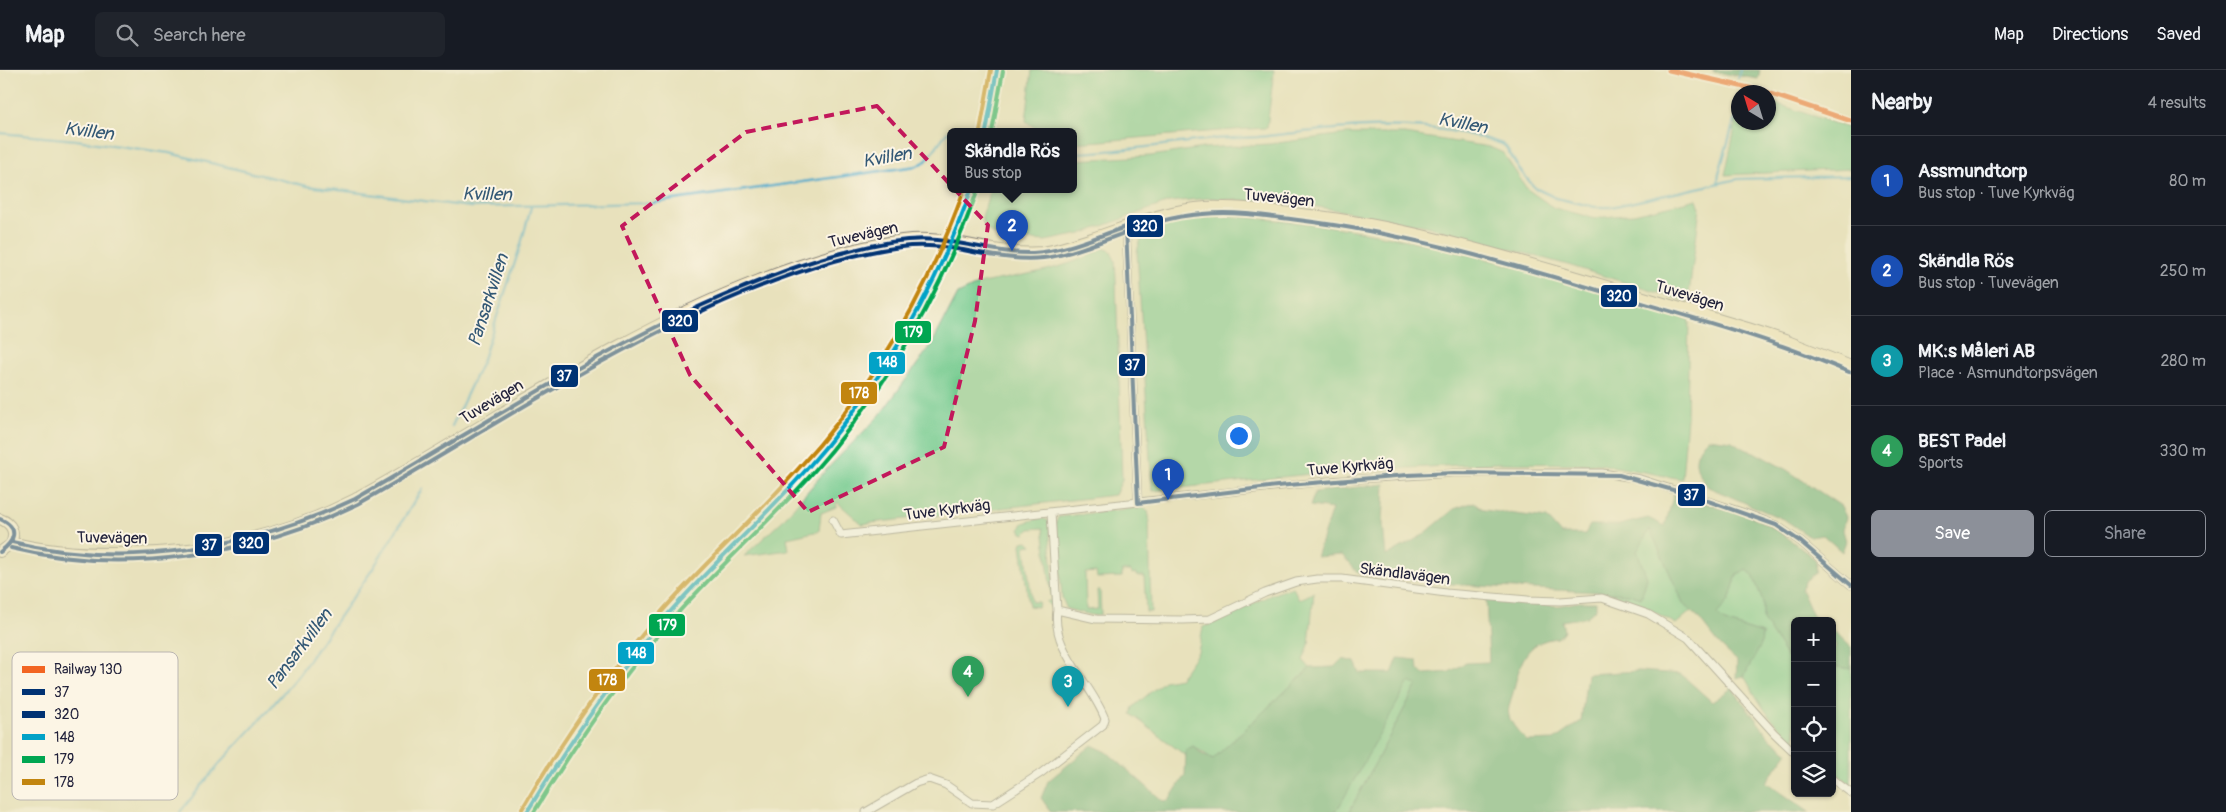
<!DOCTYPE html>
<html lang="en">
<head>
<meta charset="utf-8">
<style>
  body { margin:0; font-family:Pangolin,sans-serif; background:#20242c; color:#f1f3f6 }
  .controls { position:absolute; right:15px; bottom:15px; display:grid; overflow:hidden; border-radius:8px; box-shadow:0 1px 4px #0004 }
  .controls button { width:45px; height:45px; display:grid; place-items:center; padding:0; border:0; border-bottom:1px solid #363941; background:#171b24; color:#f1f3f6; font:25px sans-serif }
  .compass { position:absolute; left:1731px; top:15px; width:45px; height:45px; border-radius:50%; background:#171b24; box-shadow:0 1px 4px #0004; rotate:322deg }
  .you { position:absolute; left:1238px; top:365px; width:18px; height:18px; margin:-12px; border:4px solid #fff; border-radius:50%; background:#1a73e8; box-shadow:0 0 0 8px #1a73e833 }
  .badge { display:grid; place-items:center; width:32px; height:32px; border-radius:50%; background:#8c9099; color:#fff; font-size:16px; font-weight:700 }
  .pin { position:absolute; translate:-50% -41px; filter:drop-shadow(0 1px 2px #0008) }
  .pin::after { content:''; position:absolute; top:26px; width:18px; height:15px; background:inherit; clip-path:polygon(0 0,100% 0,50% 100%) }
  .popup { position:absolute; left:947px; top:58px; width:130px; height:65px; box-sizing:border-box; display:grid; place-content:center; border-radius:8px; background:#171b24; filter:drop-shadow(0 1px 4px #0005); font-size:16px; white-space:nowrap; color:#9ea1a6 }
  .popup b { font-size:19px; color:#f1f3f6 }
  .popup::after { content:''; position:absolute; left:50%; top:100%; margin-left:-10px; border:10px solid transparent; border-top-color:#171b24 }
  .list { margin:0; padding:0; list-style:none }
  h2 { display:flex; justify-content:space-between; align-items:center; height:65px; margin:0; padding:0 20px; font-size:21px }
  h2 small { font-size:16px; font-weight:400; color:#9ea1a6 }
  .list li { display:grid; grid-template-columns:32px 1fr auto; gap:15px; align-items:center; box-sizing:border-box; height:90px; padding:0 20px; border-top:1px solid #363941 }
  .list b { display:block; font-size:19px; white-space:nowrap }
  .list p { margin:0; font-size:16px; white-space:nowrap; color:#9ea1a6 }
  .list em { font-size:16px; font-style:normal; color:#9ea1a6 }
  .actions { display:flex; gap:10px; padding:15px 20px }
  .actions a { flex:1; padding:11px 0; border:1px solid #8c9099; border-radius:8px; text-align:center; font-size:18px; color:#8c9099 }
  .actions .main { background:#8c9099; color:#fff }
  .icon { flex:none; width:28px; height:28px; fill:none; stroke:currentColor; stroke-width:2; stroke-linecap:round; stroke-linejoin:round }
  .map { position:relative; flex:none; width:1851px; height:742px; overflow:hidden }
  header { display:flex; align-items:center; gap:30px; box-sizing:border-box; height:70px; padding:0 25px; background:#171b24; border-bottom:1px solid #363941 }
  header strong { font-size:24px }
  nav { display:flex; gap:28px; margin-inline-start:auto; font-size:18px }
  .search { width:350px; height:45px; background:#20242c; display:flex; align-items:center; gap:12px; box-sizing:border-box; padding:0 18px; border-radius:8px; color:#9ea1a6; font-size:19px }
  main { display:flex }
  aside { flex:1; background:#171b24 }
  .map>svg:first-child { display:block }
</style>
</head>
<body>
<header>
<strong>Map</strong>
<div class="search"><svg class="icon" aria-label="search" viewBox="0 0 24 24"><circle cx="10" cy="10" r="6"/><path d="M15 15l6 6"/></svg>Search here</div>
<nav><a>Map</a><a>Directions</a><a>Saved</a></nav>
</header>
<main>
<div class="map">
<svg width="1851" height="742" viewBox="0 0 1851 742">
  <rect width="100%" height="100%" fill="#fcf5e5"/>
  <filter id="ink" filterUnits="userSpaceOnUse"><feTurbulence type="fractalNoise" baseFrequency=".02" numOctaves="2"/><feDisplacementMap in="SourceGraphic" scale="10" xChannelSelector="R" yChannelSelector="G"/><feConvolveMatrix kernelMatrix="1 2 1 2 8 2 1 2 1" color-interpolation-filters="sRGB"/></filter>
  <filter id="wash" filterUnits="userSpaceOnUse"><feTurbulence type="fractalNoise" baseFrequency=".0096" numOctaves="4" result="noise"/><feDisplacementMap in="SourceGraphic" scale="20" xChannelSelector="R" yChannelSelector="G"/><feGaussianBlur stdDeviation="1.12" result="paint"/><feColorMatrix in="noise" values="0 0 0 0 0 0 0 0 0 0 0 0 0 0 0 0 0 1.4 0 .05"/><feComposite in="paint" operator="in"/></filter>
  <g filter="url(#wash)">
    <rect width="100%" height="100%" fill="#e8e1bc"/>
    <path fill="#75cb90" stroke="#4c7666" d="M1032 0H1274L1267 58C1202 61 1138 69 1073 73V62H1040L1026 51Z
      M1769 31 1851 59V99L1725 105 1738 44V52H1768Z
      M1345 64H1404L1490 77 1503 83 1527 119 1554 138 1595 148 1634 144 1697 129 1700 138 1688 232 1568 195 1422 155 1307 135 1210 128 1169 132 1081 164 1045 171 1004 168 993 164 985 158 982 147 990 120H1073V90L1151 86 1203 78 1270 74Z
      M1231 146C1255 148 1279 150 1303 153 1434 168 1564 210 1689 250L1687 348 1682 409 1600 394 1497 393 1320 403 1152 421 1137 181 1144 160 1177 150Z
      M1103 178 1111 181 1115 191 1116 209 1122 410 1115 425 862 454 837 432 836 437 821 443 819 461 787 468 789 480 744 486 782 451 826 400 880 345 932 274 958 224C967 220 977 214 987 212 1027 204 1068 199 1103 178Z
      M1144 437 1148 441 1149 446 1151 542H1146L1144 506H1136V503L1132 504 1131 501H1122V507L1097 508 1096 502 1085 503 1086 540 1098 539 1097 520H1100L1101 544 1096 546 1067 539 1062 528 1056 453 1058 447Z
      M1041 448 1049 451 1055 534 1050 536 1046 532 1052 530 1043 458 1030 459 1025 464 1022 463 1020 459 1023 453Z
      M1650 459 1684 535 1691 541 1676 554 1642 535 1609 523 1629 524 1641 528 1647 508 1637 481Z
      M1028 471 1032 475 1025 476 1032 532H1039L1038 537 1029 536 1021 475 1022 472Z
      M1747 500 1753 505 1759 521 1763 533V550L1787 587 1795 585V671C1770 652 1759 632 1744 606L1761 575 1762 564 1725 552 1716 544 1729 531 1737 504Z
      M1293 517 1299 530 1314 522 1309 575 1303 590 1310 598 1213 689 1193 676 1186 680V686L1131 644 1133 637 1164 611 1180 608 1198 582 1203 557 1227 548 1241 539 1273 524Z
      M1832 591 1833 596 1851 599V714L1832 700Z
      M1408 612 1417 615 1349 742H1336Z"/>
    <path fill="#60af7a" stroke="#41685a" d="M1712 0H1760L1758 9 1714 2Z
      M1708 368 1732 371 1744 379 1754 382 1787 400 1841 436 1846 447 1843 460 1846 471 1842 482 1823 465 1810 467 1785 450 1708 417C1694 398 1690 386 1708 368Z
      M1385 414 1383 454 1386 486 1423 465 1454 439 1474 432 1484 440 1547 448 1561 464H1585L1590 455H1619L1648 448 1665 456 1674 423 1755 448 1779 461 1816 490 1815 503 1806 510 1801 519 1813 546 1822 551H1795V585L1787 587 1763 550V533L1759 521 1753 505 1747 500 1737 504 1729 531 1717 544 1725 552 1762 564 1761 575 1744 606 1736 608 1737 591 1719 574 1697 546 1684 535 1650 459 1637 481 1647 508 1641 528 1629 524C1539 518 1448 518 1358 503L1342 485 1316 487 1332 439 1310 436 1315 422Z
      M1486 528 1557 536 1578 532H1596V539L1587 547 1562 551 1564 561 1558 568C1524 571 1520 594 1513 623 1511 630 1507 639 1509 646 1512 656 1520 663 1527 671L1554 670 1581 651 1587 604 1639 601 1681 604 1712 632 1732 618 1770 668 1788 682 1766 712 1809 742H1349L1417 615 1409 612 1336 742H1051L1041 728 1048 711 1092 675 1107 682 1163 731 1169 730 1185 705 1186 680 1193 676 1202 684 1213 689 1310 598 1334 597 1342 589 1355 592 1360 603H1392L1398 588 1417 590 1418 600 1424 604 1449 602 1466 593 1489 592Z
      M1832 559 1851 577V599L1833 596 1832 583 1836 575 1832 573Z"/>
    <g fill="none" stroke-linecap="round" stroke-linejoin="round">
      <path stroke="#4daacb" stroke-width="2.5" d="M1738 8 1740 0
        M0 63 76 70 169 83 307 116 471 137 652 133 917 96 926 91 947 62H961
        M1073 83C1120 82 1166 74 1213 69 1228 68 1243 68 1258 67 1338 58 1424 46 1502 74L1506 77 1519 99 1535 118 1556 128 1595 137H1611L1738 109 1851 106
        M1718 112 1719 103 1735 48 1737 25
        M452 356 482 292 521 174 531 137
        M180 742 220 693 260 650 299 604 372 500 422 419"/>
    </g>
  </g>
  <g filter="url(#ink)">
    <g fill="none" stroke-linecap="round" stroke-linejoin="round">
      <g stroke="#85827c" stroke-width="9">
        <path id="minor" d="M1126 157 1138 433
          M1051 443 1057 540 1096 549 1183 550 1210 549 1265 523 1296 512 1317 509H1342L1446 523 1528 530 1560 531 1602 528 1648 544 1688 568 1774 663 1795 683
          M833 450 841 465 1328 411 1454 403H1602L1640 409 1745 443 1776 455 1801 472 1851 515
          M1832 709 1851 723
          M866 742 916 713 929 709 946 715 972 733 993 734 1041 703 1103 655 1105 649C1092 613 1051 581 1057 540"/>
      </g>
      <g stroke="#85827c" stroke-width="12">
        <path id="secondary" d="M0 449C12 453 16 463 11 474L0 482
          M12 472C45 481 79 483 113 483 199 484 279 468 355 429 489 355 615 265 759 210 805 192 853 177 902 170 949 163 995 186 1042 182 1059 180 1076 173 1092 168 1129 156 1167 139 1206 137 1241 136 1276 141 1310 145 1396 155 1480 179 1563 203 1625 222 1686 239 1748 258L1785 270 1851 296"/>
      </g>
      <g stroke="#85827c" stroke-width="14">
        <path id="trunk" d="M986 62 997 0
          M527 742C567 674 612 609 663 550 714 491 773 440 823 381 889 305 940 215 971 120"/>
      </g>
      <use href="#minor" stroke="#fff" stroke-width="7"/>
      <use href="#secondary" stroke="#f6e9c3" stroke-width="10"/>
      <use href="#trunk" stroke="#e9c769" stroke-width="11"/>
      <g stroke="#fcf5e5" stroke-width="8">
        <path id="bus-1" d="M1126 157 1138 433
          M1138 433 1277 416 1407 405 1454 403 1619 405 1691 425 1776 455 1801 472 1851 515
          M0 449C21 458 14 472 0 482
          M12 472C126 500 251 478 355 429 480 358 601 276 735 221 771 206 808 191 846 182 876 174 906 167 937 170 969 173 1001 184 1033 183 1066 181 1095 167 1126 157"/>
      </g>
      <g stroke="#fcf5e5" stroke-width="8">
        <path id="bus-2" d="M11 478C125 506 253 485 358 434 485 362 606 280 741 224 792 203 846 184 901 177 949 170 995 193 1043 188 1058 187 1074 181 1089 176 1126 163 1163 146 1203 144 1235 141 1267 146 1298 150 1396 162 1490 188 1584 216 1650 236 1717 253 1782 276 1805 284 1827 293 1849 302"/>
      </g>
      <g stroke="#fcf5e5" stroke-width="8">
        <path id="bus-3" d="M986 62 997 0
          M527 742C568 675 612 609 663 550 708 498 760 452 805 401 879 318 934 225 971 120"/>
      </g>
      <g stroke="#fcf5e5" stroke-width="8">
        <path id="bus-4" d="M992 62 1003 1
          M534 742C574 676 617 612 668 554 713 502 764 457 810 406 885 322 939 228 977 122"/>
      </g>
      <g stroke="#fcf5e5" stroke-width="8">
        <path id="bus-5" d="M980 61 991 0
          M522 739C562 671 606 607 657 547 702 495 753 450 798 399 873 318 927 224 964 120"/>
      </g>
      <use href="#bus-1" stroke="#003273" stroke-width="4"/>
      <use href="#bus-2" stroke="#003273" stroke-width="4"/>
      <use href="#bus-3" stroke="#02a2c7" stroke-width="4"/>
      <use href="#bus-4" stroke="#00a651" stroke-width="4"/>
      <use href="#bus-5" stroke="#c2850f" stroke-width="4"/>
      <g stroke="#fcf5e5" stroke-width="9">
        <path id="rail-1" d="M1669 0 1767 22
          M1768 23 1851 51"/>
      </g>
      <use href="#rail-1" stroke="#f26522" stroke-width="5"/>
    </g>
  </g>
  <path d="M0 0H1851V742H0ZM877 36 988 155 975 251 944 377 808 442 690 305 622 156 746 62Z" fill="#e8e1bc" fill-opacity=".55" fill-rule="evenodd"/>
  <path fill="none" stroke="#c2185b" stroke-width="4" stroke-dasharray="10 6" stroke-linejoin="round" d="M877 36 988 155 975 251 944 377 808 442 690 305 622 156 746 62Z"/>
  <g text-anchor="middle" stroke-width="4" stroke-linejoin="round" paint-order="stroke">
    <g font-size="16" fill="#22223b" stroke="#fcf5e5">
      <text transform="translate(1279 127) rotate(6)" y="6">Tuvevägen</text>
      <text transform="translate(863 164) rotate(-13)" y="6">Tuvevägen</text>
      <text transform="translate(1690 225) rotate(17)" y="6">Tuvevägen</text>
      <text transform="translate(491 331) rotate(-31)" y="6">Tuvevägen</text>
      <text transform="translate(1350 396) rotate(-5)" y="6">Tuve Kyrkväg</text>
      <text transform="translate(947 439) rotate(-7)" y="6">Tuve Kyrkväg</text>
      <text transform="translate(112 467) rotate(1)" y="6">Tuvevägen</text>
      <text transform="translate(1405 503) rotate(7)" y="6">Skändlavägen</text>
    </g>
    <g font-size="18" font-style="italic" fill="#335875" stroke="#fcf5e5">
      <text transform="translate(1463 53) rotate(11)" y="6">Kvillen</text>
      <text transform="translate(89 61) rotate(7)" y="6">Kvillen</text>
      <text transform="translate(887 87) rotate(-10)" y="6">Kvillen</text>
      <text transform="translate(487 124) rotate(1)" y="6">Kvillen</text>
      <text transform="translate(488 230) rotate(-72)" y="6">Pansarkvillen</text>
      <text transform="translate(299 579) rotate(-53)" y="6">Pansarkvillen</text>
    </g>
  </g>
  <rect x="12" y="582" width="166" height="148" rx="8" fill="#fcf5e5" stroke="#bbb6b2" stroke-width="1"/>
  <rect x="22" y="596" width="23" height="7" fill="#f26522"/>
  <rect x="22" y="619" width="23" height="6" fill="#003273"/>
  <rect x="22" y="641" width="23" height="7" fill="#003273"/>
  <rect x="22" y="664" width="23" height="6" fill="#02a2c7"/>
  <rect x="22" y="686" width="23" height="7" fill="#00a651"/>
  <rect x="22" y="709" width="23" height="6" fill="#c2850f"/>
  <g font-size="14" fill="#22223b">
    <text x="54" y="604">Railway 130</text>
    <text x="54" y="627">37</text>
    <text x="54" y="649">320</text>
    <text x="54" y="672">148</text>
    <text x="54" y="694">179</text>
    <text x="54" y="717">178</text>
  </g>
  <g stroke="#fcf5e5" stroke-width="2">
    <rect x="1126" y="144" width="38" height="24" rx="5" fill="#003273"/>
    <rect x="1600" y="214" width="38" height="24" rx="5" fill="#003273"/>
    <rect x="661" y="239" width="38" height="24" rx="5" fill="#003273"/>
    <rect x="894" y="250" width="38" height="24" rx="5" fill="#00a651"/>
    <rect x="868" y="281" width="38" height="24" rx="5" fill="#02a2c7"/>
    <rect x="1118" y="283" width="28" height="24" rx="5" fill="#003273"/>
    <rect x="550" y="294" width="29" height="24" rx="5" fill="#003273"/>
    <rect x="840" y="311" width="38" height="24" rx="5" fill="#c2850f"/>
    <rect x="1677" y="413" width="29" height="24" rx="5" fill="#003273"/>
    <rect x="232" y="461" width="38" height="24" rx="5" fill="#003273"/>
    <rect x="194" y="463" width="29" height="24" rx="5" fill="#003273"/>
    <rect x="648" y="543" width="38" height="24" rx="5" fill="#00a651"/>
    <rect x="617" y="571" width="38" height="24" rx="5" fill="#02a2c7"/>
    <rect x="588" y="598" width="38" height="24" rx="5" fill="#c2850f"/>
  </g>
  <g font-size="14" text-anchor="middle" font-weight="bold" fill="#fff">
    <text x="1145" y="161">320</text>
    <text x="1619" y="231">320</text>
    <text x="680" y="256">320</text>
    <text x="913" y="267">179</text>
    <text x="887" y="297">148</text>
    <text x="1132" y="300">37</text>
    <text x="564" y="311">37</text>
    <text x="859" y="328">178</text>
    <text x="1691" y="430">37</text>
    <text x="251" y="478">320</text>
    <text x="209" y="480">37</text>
    <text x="667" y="560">179</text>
    <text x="636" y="588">148</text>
    <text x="607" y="615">178</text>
  </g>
</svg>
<div class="controls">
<button>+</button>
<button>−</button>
<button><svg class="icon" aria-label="locate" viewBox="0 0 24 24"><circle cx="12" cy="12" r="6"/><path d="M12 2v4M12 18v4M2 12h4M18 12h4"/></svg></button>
<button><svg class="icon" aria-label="layers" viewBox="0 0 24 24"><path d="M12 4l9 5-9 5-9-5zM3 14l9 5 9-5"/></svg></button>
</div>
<svg class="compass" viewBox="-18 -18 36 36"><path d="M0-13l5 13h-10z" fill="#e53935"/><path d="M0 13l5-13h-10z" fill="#9ea1a6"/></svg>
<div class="you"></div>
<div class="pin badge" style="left:1168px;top:430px;background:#1a4fb4">1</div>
<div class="pin badge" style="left:1012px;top:181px;background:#1a4fb4">2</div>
<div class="popup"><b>Skändla Rös</b>Bus stop</div>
<div class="pin badge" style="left:1068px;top:637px;background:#0f9aa8">3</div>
<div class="pin badge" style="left:968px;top:627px;background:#2e9e5b">4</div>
</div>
<aside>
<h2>Nearby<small>4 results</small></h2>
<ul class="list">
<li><span class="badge" style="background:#1a4fb4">1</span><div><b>Assmundtorp</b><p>Bus stop · Tuve Kyrkväg</p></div><em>80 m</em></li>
<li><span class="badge" style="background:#1a4fb4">2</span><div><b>Skändla Rös</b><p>Bus stop · Tuvevägen</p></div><em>250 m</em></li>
<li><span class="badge" style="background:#0f9aa8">3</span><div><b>MK:s Måleri AB</b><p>Place · Asmundtorpsvägen</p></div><em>280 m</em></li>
<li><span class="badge" style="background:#2e9e5b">4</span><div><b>BEST Padel</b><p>Sports</p></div><em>330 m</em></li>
</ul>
<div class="actions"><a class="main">Save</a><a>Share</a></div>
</aside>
</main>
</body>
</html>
